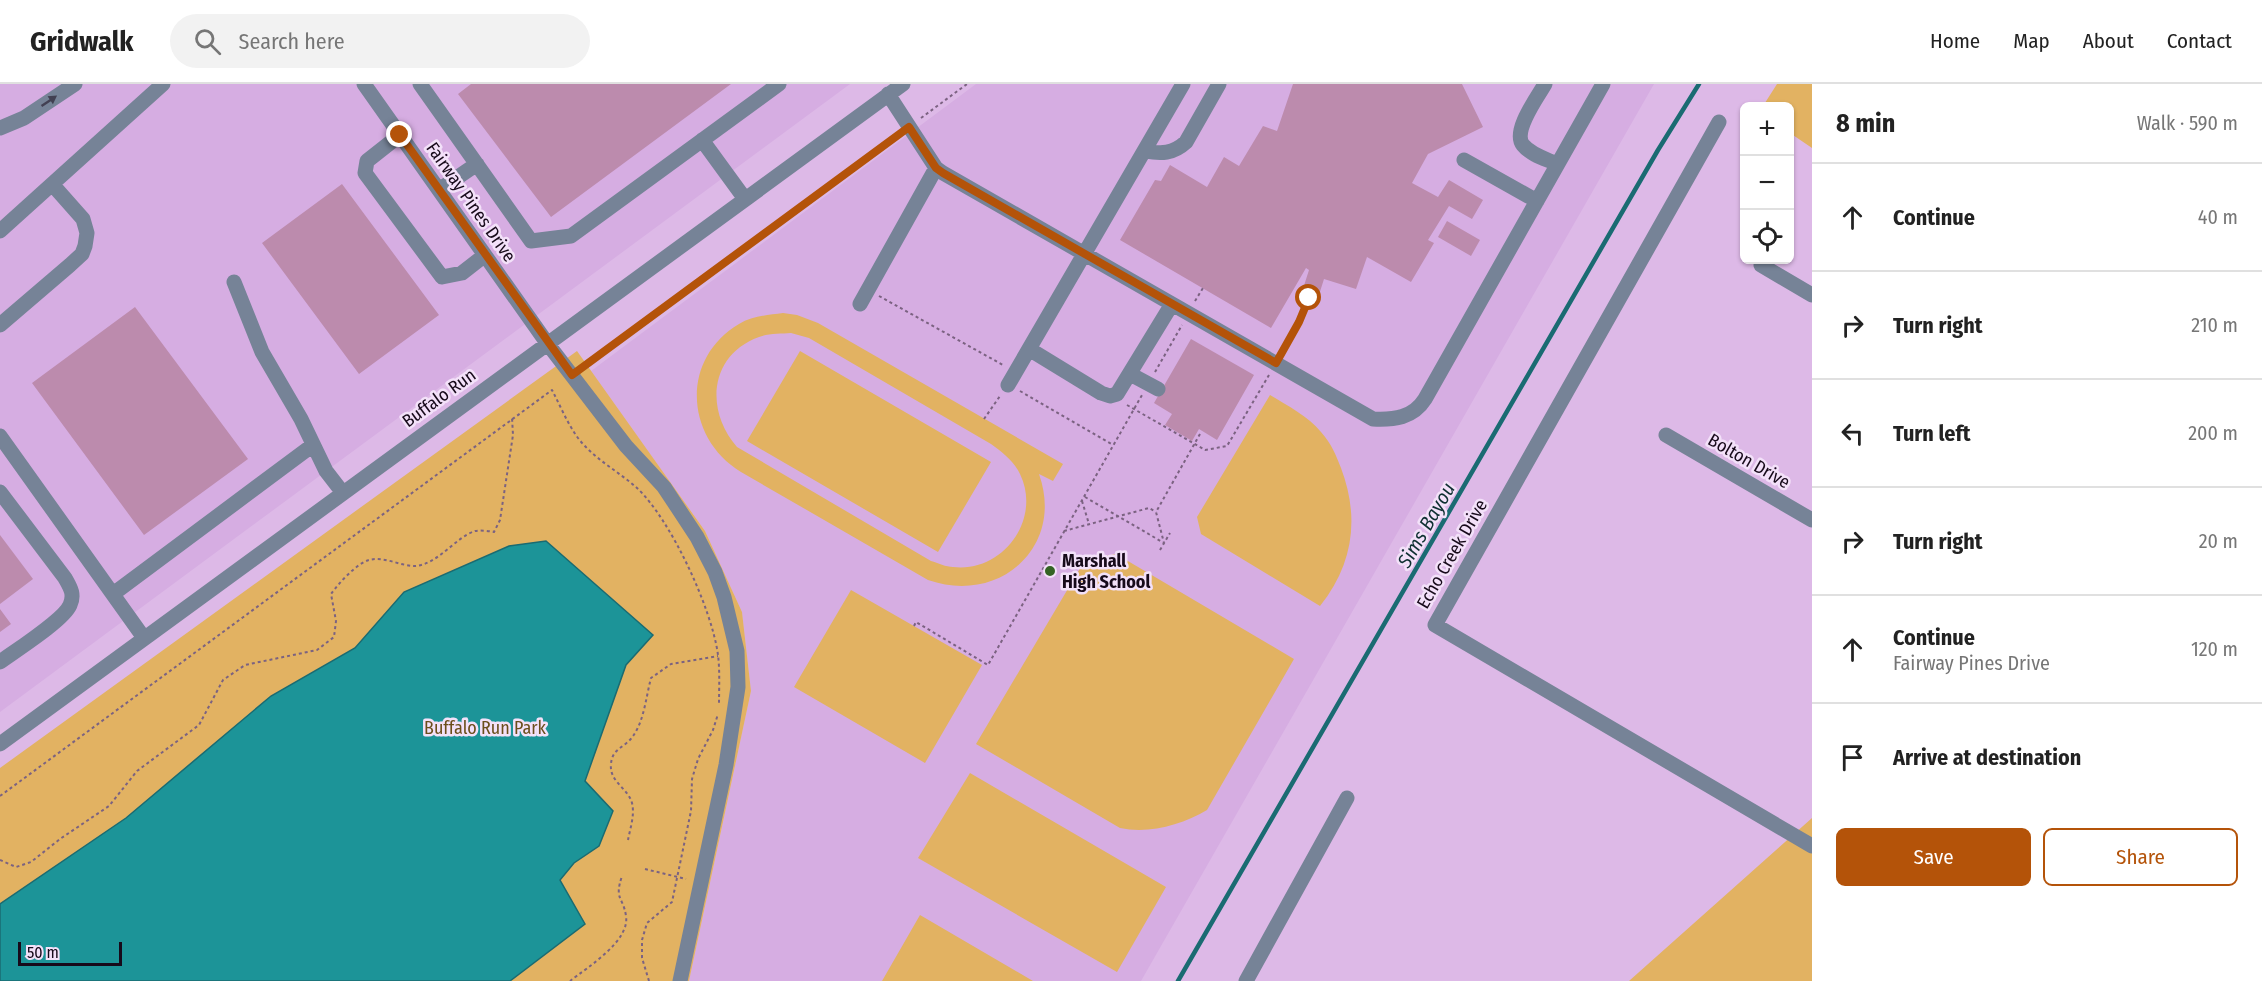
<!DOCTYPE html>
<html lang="en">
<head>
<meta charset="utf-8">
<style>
  body { margin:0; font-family:"Fira Sans Condensed",sans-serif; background:#f2f2f2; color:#222 }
  .controls { position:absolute; right:18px; top:18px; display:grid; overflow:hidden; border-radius:9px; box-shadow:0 2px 4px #0004 }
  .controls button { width:54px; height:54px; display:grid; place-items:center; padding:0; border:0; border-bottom:2px solid #e0e0e0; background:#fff; color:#222; font:30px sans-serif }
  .scale { position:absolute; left:18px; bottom:15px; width:104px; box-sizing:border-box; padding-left:6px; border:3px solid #170a1a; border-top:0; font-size:16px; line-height:21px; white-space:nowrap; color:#170a1a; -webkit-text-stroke:4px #f3e1f9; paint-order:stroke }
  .stop { position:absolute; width:18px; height:18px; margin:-14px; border:4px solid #b45309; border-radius:50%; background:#fff }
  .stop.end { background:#b45309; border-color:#fff; box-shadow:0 2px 6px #0008 }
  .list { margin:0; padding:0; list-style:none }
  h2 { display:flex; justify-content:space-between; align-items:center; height:78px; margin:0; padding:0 24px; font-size:26px }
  h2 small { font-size:20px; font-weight:400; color:#767676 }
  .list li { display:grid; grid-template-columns:39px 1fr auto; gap:18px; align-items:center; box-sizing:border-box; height:108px; padding:0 24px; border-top:2px solid #e0e0e0 }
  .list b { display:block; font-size:22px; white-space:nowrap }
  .list p { margin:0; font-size:20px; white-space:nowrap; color:#767676 }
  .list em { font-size:20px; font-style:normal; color:#767676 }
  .actions { display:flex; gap:12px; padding:18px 24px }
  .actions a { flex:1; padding:14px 0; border:2px solid #b45309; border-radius:9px; text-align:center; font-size:21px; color:#b45309 }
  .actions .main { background:#b45309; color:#fff }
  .icon { flex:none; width:33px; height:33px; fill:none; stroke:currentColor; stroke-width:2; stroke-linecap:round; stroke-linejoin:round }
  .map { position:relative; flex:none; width:1812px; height:897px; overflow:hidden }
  header { display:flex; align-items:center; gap:36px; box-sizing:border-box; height:84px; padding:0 30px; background:#fff; border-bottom:2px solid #e0e0e0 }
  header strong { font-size:28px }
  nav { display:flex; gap:33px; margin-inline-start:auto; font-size:21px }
  .search { width:420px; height:54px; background:#f2f2f2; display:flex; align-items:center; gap:15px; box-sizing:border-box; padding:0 21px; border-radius:33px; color:#767676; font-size:22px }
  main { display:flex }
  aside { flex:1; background:#fff }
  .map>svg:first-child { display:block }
</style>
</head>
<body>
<header>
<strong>Gridwalk</strong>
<div class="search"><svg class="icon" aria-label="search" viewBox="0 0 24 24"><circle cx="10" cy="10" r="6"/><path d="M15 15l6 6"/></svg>Search here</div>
<nav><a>Home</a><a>Map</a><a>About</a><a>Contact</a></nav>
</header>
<main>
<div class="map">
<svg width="1812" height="897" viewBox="0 0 1812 897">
  <rect width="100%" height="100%" fill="#ddb9e7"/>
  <path fill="#d6ade2" d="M0 0H850L0 628Z
    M976 0H1654L1141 897H689L751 607 742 528 705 447 591 287Z"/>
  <path fill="#e2b262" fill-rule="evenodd" d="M1777 0H1812V64L1790 49V22H1763Z
    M783 229 797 231 818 239 1063 380 1053 397 1039 390C1065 463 999 521 928 496L741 388C685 354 680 275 739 240 752 232 768 231 783 229ZM791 249 809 254 991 360C1002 368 1014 377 1020 390 1042 435 1003 489 953 483 946 483 938 479 931 477L737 363C705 327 709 271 759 253 769 249 781 250 791 249Z
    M577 267 705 447 742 528 751 607 689 897H0V684Z
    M800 267 991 378 938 468 747 357Z
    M1270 311C1288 322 1308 332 1321 348 1331 359 1336 371 1341 384 1360 434 1353 481 1320 522L1201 450 1197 433Z
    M1116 470 1294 575 1207 726C1182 741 1149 750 1120 744L976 660 1085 476Z
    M851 506 982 581 925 679 794 603Z
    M970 689 1166 803 1117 888 918 774Z
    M1812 734V897H1629Z
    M920 831 1033 897H882Z"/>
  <path fill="#1c9498" stroke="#1a6b72" stroke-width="1.5" d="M546 457 653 551 626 581 585 697 613 727 599 762 574 779 560 796 585 840 510 897H0V820L126 734 271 612 355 564 404 508 509 462Z"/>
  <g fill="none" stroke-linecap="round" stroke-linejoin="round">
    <path stroke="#1a6b72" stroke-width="4.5" d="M1178 897 1658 66 1699 0"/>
  </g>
  <path fill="#bc8bad" d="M471 0H731L551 133 458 10Z
    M1293 0H1462L1483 43 1428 70 1412 99 1438 113 1449 96 1483 116 1472 135 1449 122 1428 156 1434 159 1411 198 1367 173 1356 205 1324 195 1317 217 1301 211 1309 186 1306 184 1271 244 1120 156 1155 96 1161 97 1170 81 1207 103 1224 73 1239 82 1263 42 1277 47Z
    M342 100 439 231 359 290 262 159Z
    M1447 137 1480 156 1471 172 1438 153Z
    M135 223 248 375 144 451 32 299Z
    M1191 255 1254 291 1217 356 1199 345 1192 357 1165 341 1172 330 1154 319Z
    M0 451 33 495 0 520Z
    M0 525 11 540 0 548Z"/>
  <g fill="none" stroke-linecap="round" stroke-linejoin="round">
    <path stroke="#7b6281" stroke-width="2" stroke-dasharray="3 3" stroke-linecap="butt" d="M921 34 967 0
      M879 212 1003 281
      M1195 217 1203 204
      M1282 268 1309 214
      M583 282 897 51
      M1155 288 1182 241
      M1020 307 1113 361
      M1127 321 1205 366 1227 362 1269 291
      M984 335 1000 312
      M1085 413 1164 459 1156 428 1200 350
      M1082 417 1089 440
      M1064 447 1149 424 1156 428
      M1160 466 1170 449
      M914 542 916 538 988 581 1142 311
      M0 712 552 306C560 321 567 339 578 354 594 375 618 387 637 404 671 436 712 525 718 571 720 587 719 605 719 621
      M628 756C630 745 635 731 632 719 628 704 609 698 611 680 612 664 625 664 633 652 644 637 646 613 651 594L671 580 718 572
      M0 776 16 783 31 778 60 755 109 722 137 687 199 641 223 596 245 581 317 566 334 553 336 537 331 510C338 500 357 479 369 476 384 472 400 482 415 482 437 481 456 453 475 447 481 446 488 447 494 448L500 436 513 351 512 334
      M645 785 686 795
      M570 897C588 883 630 857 626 832 623 812 614 816 622 792
      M649 897 642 874V856L647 839 672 818 691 727 692 695 698 675 713 646 718 630"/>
    <path stroke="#768397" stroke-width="15" d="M364 0 547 259 626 362 664 403 697 453 715 488 724 513 737 567 738 603 726 681 680 897
      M420 0 531 157 571 152 779 0
      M1545 0C1537 14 1512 47 1523 61 1531 71 1546 75 1557 80
      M888 10 936 84 943 89 1373 335C1394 336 1413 334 1425 315L1603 0
      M1719 38 1435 541 1812 762
      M0 44 24 34 75 0
      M400 51 367 77 365 89 442 193 462 189 485 171
      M702 56 745 115
      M1145 67C1161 70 1173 70 1186 58L1219 0
      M1464 76 1537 117
      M439 106 477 80
      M0 147 163 0
      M1761 181 1812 211
      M234 198 262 268 301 335 326 387 343 409
      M860 220 936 84
      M0 241 70 181 82 170 85 162 87 149 83 135 52 100
      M1029 265 1101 309 1110 312 1117 310 1172 220
      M1130 290 1158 305
      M1008 301 1183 0
      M1666 351 1812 436
      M0 352 144 554
      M0 408 65 494C70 503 75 510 70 521 64 536 15 567 0 578
      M113 510 313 361
      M0 660 903 0
      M1246 897 1347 714"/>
  </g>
  <defs><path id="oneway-solid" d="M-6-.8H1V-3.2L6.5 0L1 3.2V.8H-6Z" transform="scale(1.5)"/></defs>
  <use fill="#424052" href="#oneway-solid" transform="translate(49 17) rotate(-34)"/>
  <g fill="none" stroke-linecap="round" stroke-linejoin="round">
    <path stroke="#b45309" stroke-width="8" d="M400 51 572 291 909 43 936 84 943 89 1276 279 1299 238 1309 214"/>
  </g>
  <circle fill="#346324" stroke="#f3e1f9" stroke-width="2" cx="1050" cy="487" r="6"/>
  <g text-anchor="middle" stroke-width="5" stroke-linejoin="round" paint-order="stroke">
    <g font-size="18" fill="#170a1a" stroke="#f3e1f9">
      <text transform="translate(471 118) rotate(55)" y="6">Fairway Pines Drive</text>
      <text transform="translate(439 314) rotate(-36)" y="6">Buffalo Run</text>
      <text transform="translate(1749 377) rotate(30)" y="6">Bolton Drive</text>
      <text transform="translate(1452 470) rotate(-60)" y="6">Echo Creek Drive</text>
    </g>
    <g font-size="18" font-weight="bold" fill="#170a1a" stroke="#f3e1f9" text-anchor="start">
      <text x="1062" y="483">Marshall<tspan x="1062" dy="21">High School</tspan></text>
    </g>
    <g font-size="18" fill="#6b4e1b" stroke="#f3e1f9">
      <text x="485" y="650">Buffalo Run Park</text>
    </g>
    <g font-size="20" font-style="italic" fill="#0f3032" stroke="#f3e1f9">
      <text transform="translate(1426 441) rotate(-60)" y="7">Sims Bayou</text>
    </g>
  </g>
</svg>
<div class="controls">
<button>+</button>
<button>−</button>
<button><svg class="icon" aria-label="locate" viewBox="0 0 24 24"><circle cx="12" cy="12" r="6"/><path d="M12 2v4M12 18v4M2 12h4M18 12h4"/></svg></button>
</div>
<div class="scale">50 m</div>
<div class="stop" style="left:1309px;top:214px"></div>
<div class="stop end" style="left:400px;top:51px"></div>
</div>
<aside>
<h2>8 min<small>Walk · 590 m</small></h2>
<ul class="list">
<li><svg class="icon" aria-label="ahead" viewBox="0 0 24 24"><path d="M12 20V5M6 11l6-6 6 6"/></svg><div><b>Continue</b></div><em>40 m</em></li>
<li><svg class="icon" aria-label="right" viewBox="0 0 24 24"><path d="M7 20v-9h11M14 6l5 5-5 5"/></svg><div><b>Turn right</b></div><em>210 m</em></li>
<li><svg class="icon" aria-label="left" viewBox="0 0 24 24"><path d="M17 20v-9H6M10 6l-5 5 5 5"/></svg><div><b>Turn left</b></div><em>200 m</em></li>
<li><svg class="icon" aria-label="right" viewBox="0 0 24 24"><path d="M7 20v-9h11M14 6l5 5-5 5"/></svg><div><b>Turn right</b></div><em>20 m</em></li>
<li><svg class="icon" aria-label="ahead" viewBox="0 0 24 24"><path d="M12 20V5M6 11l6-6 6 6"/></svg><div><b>Continue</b><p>Fairway Pines Drive</p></div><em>120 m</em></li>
<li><svg class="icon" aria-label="arrive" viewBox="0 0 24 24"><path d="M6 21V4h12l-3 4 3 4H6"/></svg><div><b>Arrive at destination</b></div></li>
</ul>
<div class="actions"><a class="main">Save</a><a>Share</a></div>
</aside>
</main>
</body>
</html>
